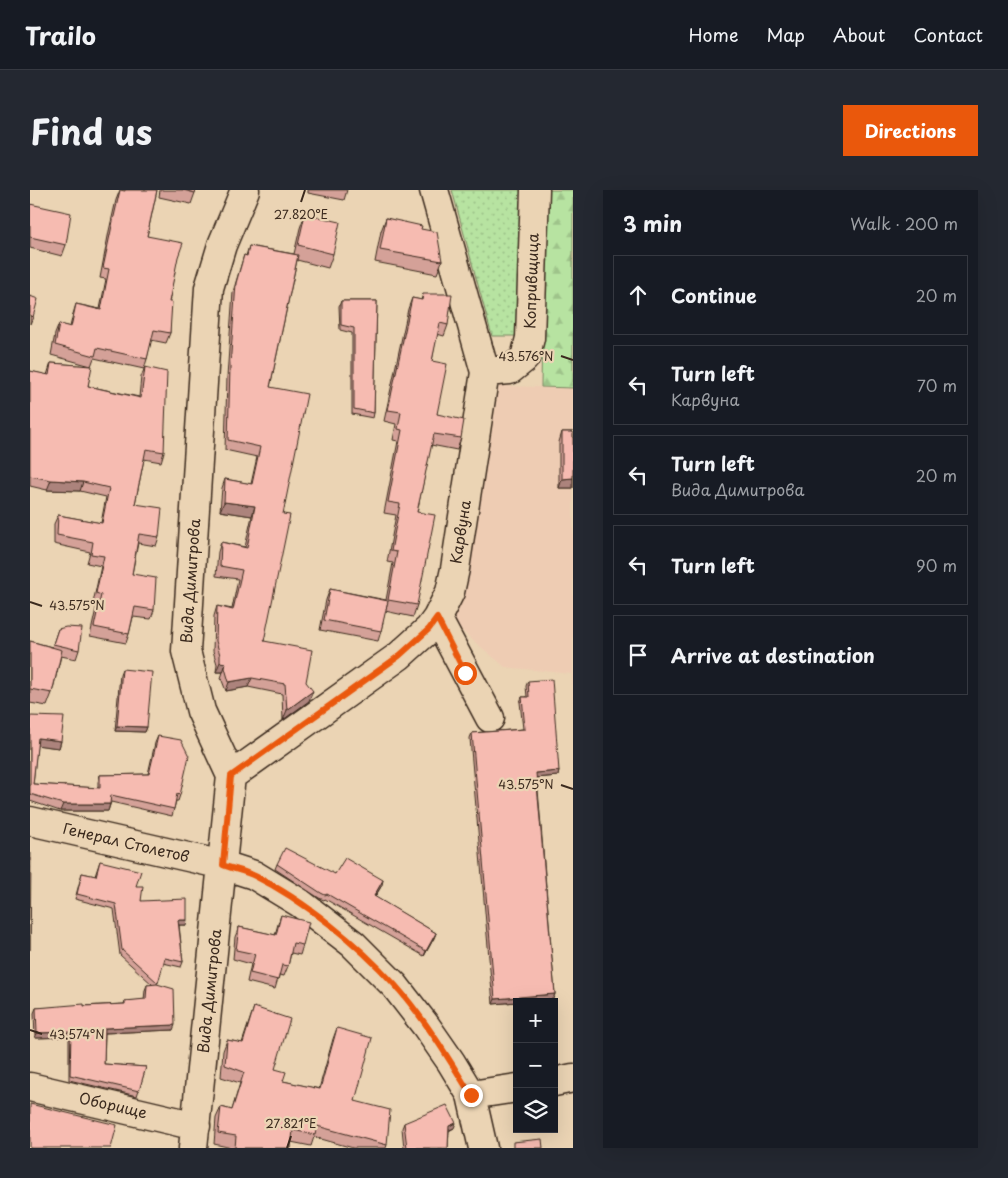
<!DOCTYPE html>
<html lang="en">
<head>
<meta charset="utf-8">
<style>
  body { margin:0; font-family:"Playpen Sans",sans-serif; background:#242831; color:#f1f3f6 }
  .controls { position:absolute; right:15px; bottom:15px; display:grid; overflow:hidden; border-radius:0px; box-shadow:0 5px 20px #0002 }
  .controls button { width:45px; height:45px; display:grid; place-items:center; padding:0; border:0; border-bottom:1px solid #363941; background:#171b24; color:#f1f3f6; font:25px sans-serif }
  .stop { position:absolute; width:15px; height:15px; margin:-11px; border:4px solid #ea580c; border-radius:50%; background:#fff }
  .stop.end { background:#ea580c; border-color:#fff; box-shadow:0 1px 5px #0008 }
  .list { margin:0; padding:0; list-style:none }
  h2 { display:flex; justify-content:space-between; align-items:center; height:65px; margin:0; padding:0 20px; font-size:21px }
  h2 small { font-size:16px; font-weight:400; color:#9ea1a6 }
  .list li { display:grid; grid-template-columns:32px 1fr auto; gap:15px; align-items:center; box-sizing:border-box; height:80px; margin:0 10px 10px; padding:0 10px; border:1px solid #363941; border-radius:0px }
  .list b { display:block; font-size:19px; white-space:nowrap }
  .list p { margin:0; font-size:16px; white-space:nowrap; color:#9ea1a6 }
  .list em { font-size:16px; font-style:normal; color:#9ea1a6 }
  .icon { flex:none; width:28px; height:28px; fill:none; stroke:currentColor; stroke-width:2; stroke-linecap:round; stroke-linejoin:round }
  .map { position:relative; flex:none; width:543px; height:958px; overflow:hidden; border-radius:0px }
  header { display:flex; align-items:center; gap:30px; box-sizing:border-box; height:70px; padding:0 25px; background:#171b24; border-bottom:1px solid #363941 }
  header strong { font-size:24px }
  nav { display:flex; gap:28px; margin-inline-start:auto; font-size:18px }
  .intro { display:flex; align-items:center; justify-content:space-between; box-sizing:border-box; height:120px; padding:0 30px }
  h1 { margin:0; font-size:35px }
  .button { padding:12px 22px; border-radius:0px; background:#ea580c; color:#fff; font-size:18px; font-weight:700 }
  main { display:flex; gap:30px; padding:0 30px }
  aside { flex:1; background:#171b24; border-radius:0px; box-shadow:0 5px 20px #0002 }
  .map>svg:first-child { display:block }
</style>
</head>
<body>
<header>
<strong>Trailo</strong>
<nav><a>Home</a><a>Map</a><a>About</a><a>Contact</a></nav>
</header>
<div class="intro"><h1>Find us</h1><a class="button">Directions</a></div>
<main>
<div class="map">
<svg width="543" height="958" viewBox="0 0 543 958">
  <defs>
    <pattern id="grass-dots" width="8" height="8" patternUnits="userSpaceOnUse" patternTransform="scale(1.25)"><rect width="8" height="8" fill="#b7e3a1"/><path d="M2 2h.1M6 6h.1" fill="none" stroke="#9ec38a" stroke-width="1.8" stroke-linecap="round"/></pattern>
    <pattern id="forest-firs" width="22" height="20" patternUnits="userSpaceOnUse" patternTransform="scale(1.25)"><rect width="22" height="20" fill="#b7e3a1"/><path d="M5 1l3.5 6h-7zM16 11l3.5 6h-7z" fill="#9ec38a"/></pattern>
  </defs>
  <rect width="100%" height="100%" fill="#ebd4b4"/>
  <filter id="ink" filterUnits="userSpaceOnUse"><feTurbulence type="fractalNoise" baseFrequency=".02" numOctaves="2"/><feDisplacementMap in="SourceGraphic" scale="10" xChannelSelector="R" yChannelSelector="G"/><feConvolveMatrix kernelMatrix="1 2 1 2 8 2 1 2 1" color-interpolation-filters="sRGB"/></filter>
  <g filter="url(#ink)">
    <path fill="#eeccb3" d="M469 196 543 198V518L542 484 475 477 420 431 426 421 438 386Z"/>
    <path fill="url(#grass-dots)" stroke="#798660" d="M422 0H495L491 146H462Z"/>
    <path fill="url(#forest-firs)" stroke="#798660" d="M514 0H543V198L511 197Z"/>
    <g fill="none" stroke-linecap="round" stroke-linejoin="round">
      <g stroke="#3b2a1e" stroke-width="31">
        <path id="minor" d="M455 182 480 180 495 168 500 148 505 0
          M407 428 460 528
          M201 586 369 466 399 439 407 428 420 402 425 379 455 182 404 0
          M0 631 193 675 224 685 270 713 323 754 365 796 396 836 421 872 441 905 453 958
          M524 892 543 888
          M0 897 166 936
          M441 905 487 898
          M163 958 201 586 171 521 156 461 179 98 192 55 215 0"/>
      </g>
      <use href="#minor" stroke="#ebd4b4" stroke-width="28"/>
    </g>
    <path fill="#d4a198" stroke="#3b2a1e" d="M90 0H127L117 46 147 68 139 112 140 143 136 153 121 150 117 169 114 179 64 168 61 176 58 196 109 207 111 187 115 177 134 262 131 272 114 269 105 314 129 347 126 356 108 353 102 384 124 420 121 429 103 427 99 444 96 453 60 446 67 414 63 413 71 376 57 373 60 362 24 354V334L28 325 71 333 76 307 50 301 17 300 0 296V181L17 185 21 173 61 176 21 165 25 144 29 134 40 137 43 124 46 114 70 119 76 89 70 88 79 41 86 10Z
      M130 0H166L161 14 129 7Z
      M278 0H317L314 10 278 3Z
      M0 14 36 55 32 66 0 58Z
      M275 24 303 64 298 78 267 70 240 197 253 324 234 451 276 492 279 511 253 530 252 504 218 497 196 501 191 488 193 482H186L187 474 183 461 184 426 187 416 202 419 208 389 186 386 188 362 191 352 215 357 222 326 190 321 192 298 195 289 221 294 227 267 195 260 197 187 203 102 214 65 216 66 219 56 264 64 270 38Z
      M356 28 391 39 412 71 407 84 345 72 351 41Z
      M393 104 418 135 414 146 407 144 402 171 407 224 431 248 427 260 401 255 387 322V415L383 427 355 421 351 441 348 451 290 440 296 410 300 399 356 410 363 373 357 372 366 325 354 323 368 251 363 250 366 234 354 231 378 119 382 108 391 110Z
      M0 106 3 127 0 134Z
      M311 111H347L344 223 343 228 322 224V143L310 140 309 116Z
      M532 242H543V298H529V252Z
      M28 439 49 460 46 469 31 466 22 503 17 516 0 513V451L22 457Z
      M92 479 117 537 115 542 85 541 90 484Z
      M498 491 529 581 528 586 507 588 525 804 523 809 463 814 440 548 442 543 493 539 490 512 492 507H497L496 496Z
      M0 526 31 551 29 558 7 555 3 594 68 598V592L70 585 118 584 125 553 128 546 150 605 148 611H146L142 626 81 612 78 621H30L0 611Z
      M70 671 106 696 111 711 156 735H149L153 772 151 777 133 773 127 794 143 840 75 843 74 874 116 877 107 906 39 890V847L5 848 4 823 6 818 94 814 95 811 114 810 115 800 117 795H123L90 765 84 719 45 709 52 683 65 686Z
      M247 674 305 684 352 695 345 707 406 743 404 748 394 766 295 709 294 710 289 708 245 679Z
      M251 725 273 755 270 765 261 763 258 776 254 786 249 785 245 799 217 792 221 774 203 769 205 747 209 737 245 745 248 734Z
      M224 817 245 879 253 891 289 899 303 849 307 838 325 911 357 955 356 958H323L284 947 281 956 261 952V958H202L184 954 186 928 191 917 202 920 210 893 191 887 193 861 197 850 212 853Z
      M374 933 424 938 419 941 418 958H374L372 938Z"/>
    <path fill="#ac837c" stroke="#3b2a1e" d="M543 288V298H529L532 289Z
      M21 290 53 292 50 301 17 300Z
      M194 312 225 316 222 326 190 321Z
      M190 472 196 473 193 482H186Z
      M222 488 218 497 196 501 199 492Z
      M283 501 279 511 253 530 257 520Z
      M87 536 117 537 115 542 85 541Z
      M8 548 31 551 29 558 5 555Z
      M529 581 528 586 504 588 506 583Z
      M33 614H80L78 621H30Z
      M353 690 352 695 342 711 344 706Z
      M148 730H157L156 735H147Z
      M406 743 404 748 394 766 396 761Z
      M525 804 523 809 463 814 465 809Z
      M145 835 143 840 73 843 75 838Z
      M41 842 39 847 5 848 7 843Z
      M426 933 424 938 417 941 419 936Z"/>
    <path fill="#f6bbb1" stroke="#3b2a1e" d="M90 0 95 1V0H127L117 46 153 53 148 67 139 112H142L140 143 124 140 117 169 67 158 65 166 25 155 29 134 41 137 46 114 71 120 79 79 73 78 83 31Z
      M153 0H166L165 3Z
      M0 14 41 23 36 55 0 47Z
      M275 24 310 32 303 64 268 55Z
      M356 28 392 36 391 39 407 42 412 71 350 60Z
      M219 56 268 65 240 197 277 204 253 324 260 325 234 451 282 460 276 492 283 501 257 520 255 494 222 488 199 492 195 478 196 473 190 472V465L186 451 187 416 203 420 212 380 190 376 191 352 217 358 225 316 194 312 195 289 222 294 230 257 198 250 200 177 206 93 214 65 217 66Z
      M393 104H422L418 135 410 133 402 171 417 174 407 224 434 230 431 248 404 244 387 322 405 325 387 415 358 410 367 362 361 361 370 314 358 312 372 240 368 239 371 222 358 220 382 108 392 110Z
      M0 106 8 109 3 127 0 126Z
      M311 111H347L344 223 324 219V138L311 135Z
      M21 173 62 176 58 196 111 208 115 177 137 182 134 262 116 259 105 314 132 318 129 347 109 344 102 384 126 388 124 420 105 417 99 444 64 437 71 405 66 403 74 366 61 364 63 352 27 345 28 325 72 333 79 298 53 292 21 290 0 286V181L19 185Z
      M532 242H543V288L532 289Z
      M300 399 358 411 351 441 294 430Z
      M36 437 52 438 49 460 23 454 28 439Z
      M0 451 32 460 22 503 0 499Z
      M92 479 122 482 117 537 87 536Z
      M522 489 529 581 506 583 525 804 465 809 442 543 495 539 492 507H499L498 491Z
      M0 526 34 527 31 551 8 548 3 594 70 598V585L119 584 128 546 151 550 159 566 150 605 147 604 144 619 81 605 80 614H33L0 604Z
      M255 658 305 684 315 668 353 690 344 706 406 743 396 761 297 704 295 705 291 703 247 674Z
      M0 663H1L0 760Z
      M70 671 111 681 106 696H113L111 711 157 709V730H148L153 772 135 768 128 793 92 760 86 714 47 704 52 683 66 686Z
      M251 725 279 732 273 755 263 753 258 776 252 775 248 790 220 783 225 764 206 760 209 737 246 745Z
      M127 794 144 799 145 835 75 838 74 874 116 877 109 901 40 885 41 842 7 843 6 818 54 814V816L95 814V811L116 809 117 795Z
      M224 817 260 829 245 879 256 882 253 891 290 899 307 838 342 848 325 911 360 920 357 955 287 936 285 945 263 940 261 958H205L206 946 188 943 191 917 202 920 214 882 195 875 197 850 213 853Z
      M0 914 87 935 81 958H0Z
      M417 915 426 933 419 936 418 958H377L374 933Z
      M512 949 513 958H483V952Z"/>
  </g>
  <g fill="none" stroke-linecap="round" stroke-linejoin="round" filter="url(#ink)">
    <path stroke="#ea580c" stroke-width="6" d="M435 483 407 428 399 439 369 466 201 586 193 675C203 679 215 681 225 686 274 710 329 755 365 795 394 828 418 867 441 905"/>
  </g>
  <path fill="none" stroke="#3b2a1e" stroke-width="2" d="M271 12 275 0M531 166 543 170M0 412 12 416M531 595 543 599M0 840 12 844M257 958 261 946"/>
  <g text-anchor="middle" stroke-width="4.5" stroke-linejoin="round" paint-order="stroke">
    <g font-size="15" fill="#3b2a1e" stroke="#ebd4b4">
      <text transform="translate(502 91) rotate(-88)" y="5">Копривщица</text>
      <text transform="translate(431 342) rotate(-81)" y="5">Карвуна</text>
      <text transform="translate(161 391) rotate(-86)" y="5">Вида Димитрова</text>
      <text transform="translate(96 653) rotate(13)" y="5">Генерал Столетов</text>
      <text transform="translate(180 801) rotate(-84)" y="5">Вида Димитрова</text>
      <text transform="translate(83 916) rotate(13)" y="5">Оборище</text>
    </g>
  </g>
  <g font-size="12" text-anchor="middle" fill="#3b2a1e" stroke="#ebd4b4" stroke-width="4.5" stroke-linejoin="round" paint-order="stroke">
    <text x="271" y="29">27.820°E</text>
    <text x="496" y="171">43.576°N</text>
    <text x="47" y="420">43.575°N</text>
    <text x="496" y="599">43.575°N</text>
    <text x="47" y="849">43.574°N</text>
    <text x="261" y="938">27.821°E</text>
  </g>
</svg>
<div class="controls">
<button>+</button>
<button>−</button>
<button><svg class="icon" aria-label="layers" viewBox="0 0 24 24"><path d="M12 4l9 5-9 5-9-5zM3 14l9 5 9-5"/></svg></button>
</div>
<div class="stop" style="left:435px;top:483px"></div>
<div class="stop end" style="left:441px;top:905px"></div>
</div>
<aside>
<h2>3 min<small>Walk · 200 m</small></h2>
<ul class="list">
<li><svg class="icon" aria-label="ahead" viewBox="0 0 24 24"><path d="M12 20V5M6 11l6-6 6 6"/></svg><div><b>Continue</b></div><em>20 m</em></li>
<li><svg class="icon" aria-label="left" viewBox="0 0 24 24"><path d="M17 20v-9H6M10 6l-5 5 5 5"/></svg><div><b>Turn left</b><p>Карвуна</p></div><em>70 m</em></li>
<li><svg class="icon" aria-label="left" viewBox="0 0 24 24"><path d="M17 20v-9H6M10 6l-5 5 5 5"/></svg><div><b>Turn left</b><p>Вида Димитрова</p></div><em>20 m</em></li>
<li><svg class="icon" aria-label="left" viewBox="0 0 24 24"><path d="M17 20v-9H6M10 6l-5 5 5 5"/></svg><div><b>Turn left</b></div><em>90 m</em></li>
<li><svg class="icon" aria-label="arrive" viewBox="0 0 24 24"><path d="M6 21V4h12l-3 4 3 4H6"/></svg><div><b>Arrive at destination</b></div></li>
</ul>
</aside>
</main>
</body>
</html>
